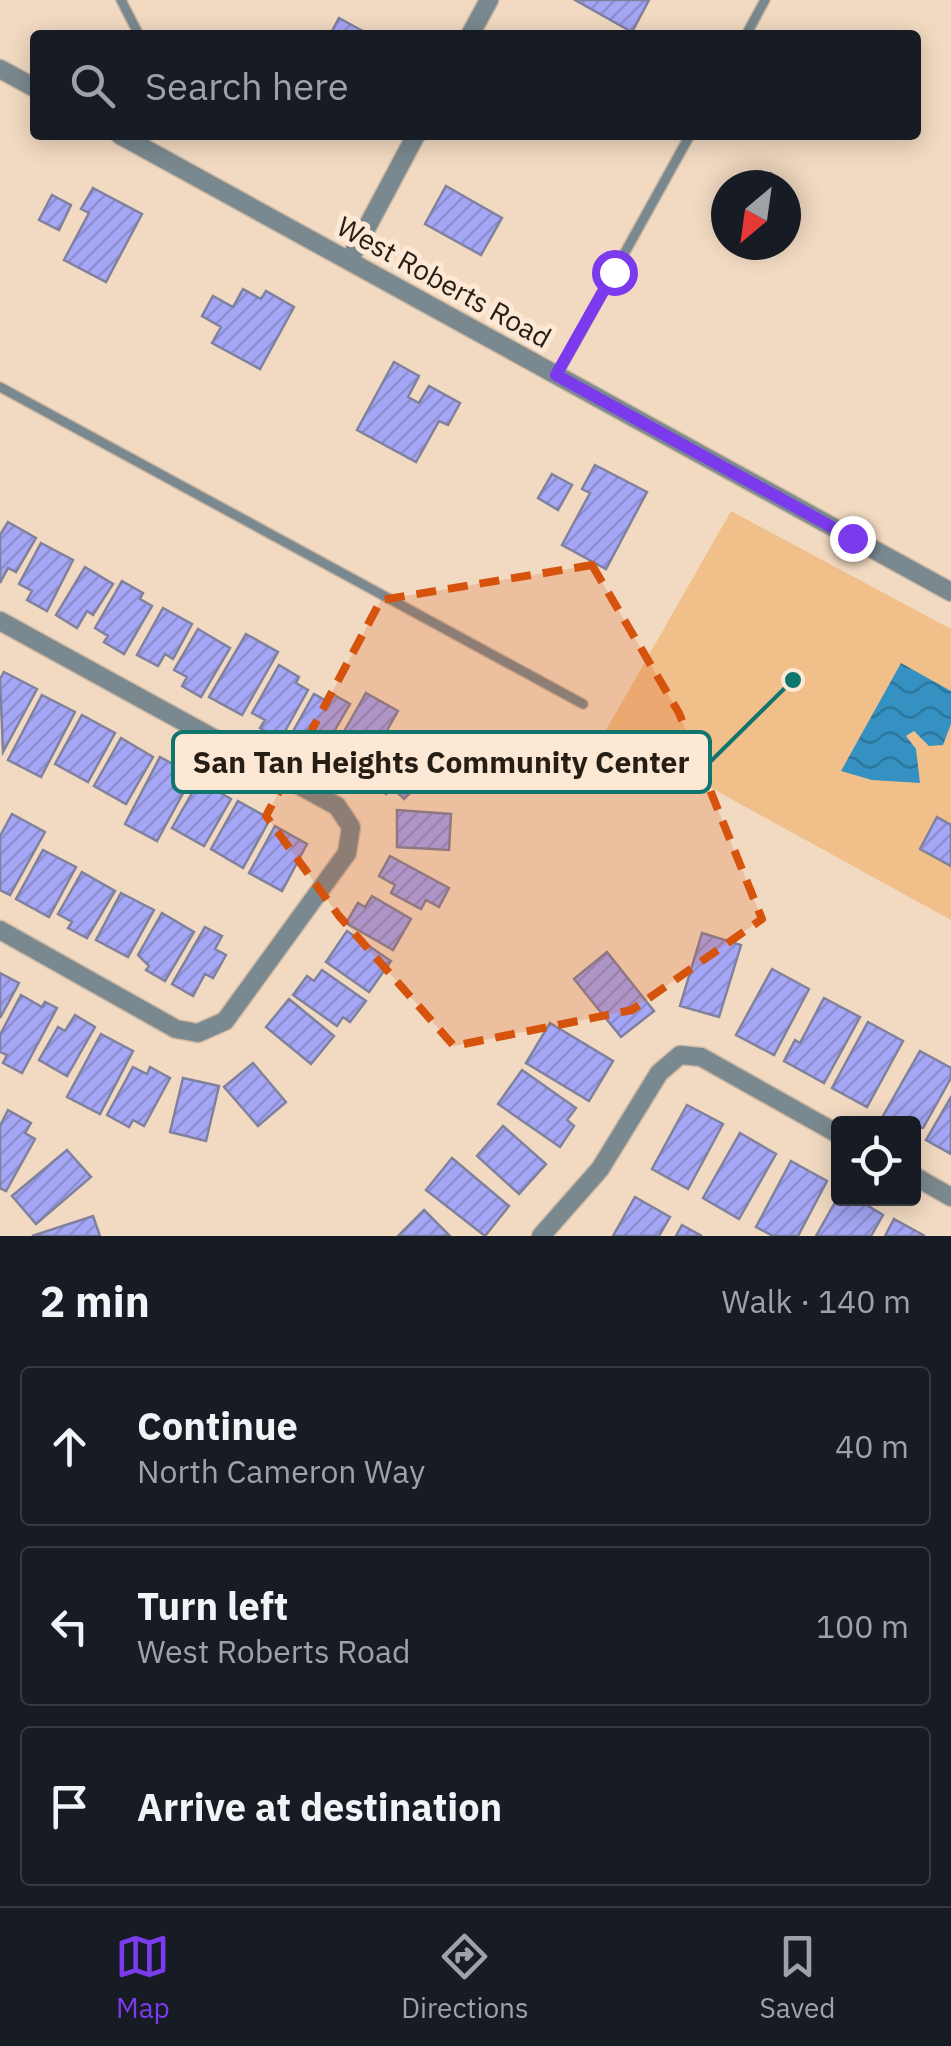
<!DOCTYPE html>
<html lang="en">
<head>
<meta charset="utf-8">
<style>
  body { margin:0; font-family:"IBM Plex Sans",sans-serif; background:#20242c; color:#f1f3f6 }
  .controls { position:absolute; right:30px; bottom:30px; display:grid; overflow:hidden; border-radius:10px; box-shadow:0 5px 25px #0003 }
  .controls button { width:90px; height:90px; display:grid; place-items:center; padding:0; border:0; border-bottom:2px solid #363941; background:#171b24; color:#f1f3f6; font:50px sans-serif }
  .compass { position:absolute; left:711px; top:170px; width:90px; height:90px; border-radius:50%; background:#171b24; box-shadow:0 5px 25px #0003; rotate:209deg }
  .stop { position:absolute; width:30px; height:30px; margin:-22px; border:8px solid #7c3aed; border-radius:50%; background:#fff }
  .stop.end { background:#7c3aed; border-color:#fff; box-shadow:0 2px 10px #0008 }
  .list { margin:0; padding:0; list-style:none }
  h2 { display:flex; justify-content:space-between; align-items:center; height:130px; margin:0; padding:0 40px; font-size:42px }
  h2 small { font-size:32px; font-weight:400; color:#9ea1a6 }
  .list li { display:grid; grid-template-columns:65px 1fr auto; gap:30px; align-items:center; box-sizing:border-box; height:160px; margin:0 20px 20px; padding:0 20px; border:2px solid #363941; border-radius:10px }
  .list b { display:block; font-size:38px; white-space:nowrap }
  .list p { margin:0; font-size:32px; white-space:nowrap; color:#9ea1a6 }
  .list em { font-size:32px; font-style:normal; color:#9ea1a6 }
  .icon { flex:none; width:55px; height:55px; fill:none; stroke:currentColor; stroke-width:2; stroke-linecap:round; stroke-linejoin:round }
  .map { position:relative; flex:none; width:951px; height:1236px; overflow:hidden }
  .search { position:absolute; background:#171b24; box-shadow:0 5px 25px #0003; left:30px; right:30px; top:30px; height:110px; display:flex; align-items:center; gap:25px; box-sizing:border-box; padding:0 35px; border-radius:10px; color:#9ea1a6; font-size:38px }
  .sheet { height:670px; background:#171b24 }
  nav { display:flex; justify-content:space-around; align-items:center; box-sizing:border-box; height:140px; border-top:2px solid #363941; background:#171b24; font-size:28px; color:#9ea1a6 }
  nav a { display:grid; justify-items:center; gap:5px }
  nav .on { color:#7c3aed }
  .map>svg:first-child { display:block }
</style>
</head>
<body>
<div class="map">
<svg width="951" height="1236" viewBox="0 0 951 1236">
  <defs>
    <pattern id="water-waves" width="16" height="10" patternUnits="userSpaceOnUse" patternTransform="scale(2.5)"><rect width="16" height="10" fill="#3591c2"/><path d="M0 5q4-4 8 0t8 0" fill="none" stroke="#2d769c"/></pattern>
    <pattern id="building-hatch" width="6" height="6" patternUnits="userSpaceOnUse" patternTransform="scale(2.5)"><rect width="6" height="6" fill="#a5a6f5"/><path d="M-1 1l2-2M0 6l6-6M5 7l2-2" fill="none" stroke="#8e8ed1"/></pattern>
  </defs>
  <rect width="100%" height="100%" fill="#f2dac2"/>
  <path fill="#f1bf8a" d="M731 511 951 629V920L606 730Z"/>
  <path fill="url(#water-waves)" d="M901 663 951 691V724L943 745 929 746 914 731 906 736 916 749 920 783 872 780 841 771Z"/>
  <path fill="url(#building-hatch)" stroke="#80819d" stroke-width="2.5" d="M575 0H649L632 32Z
    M339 18 370 35H330Z
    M446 186 502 218 481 255 425 224Z
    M93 188 142 214 106 282 64 260 89 213 81 209Z
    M52 195 71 205 59 230 39 220Z
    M243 289 261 299 266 291 294 307 260 369 212 343 221 327 202 316 213 296 233 307Z
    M394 362 419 376 408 397 419 403 429 386 460 403 448 425 439 421 416 462 357 430Z
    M595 465 647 492 606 569 562 545 590 493 582 489Z
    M552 474 572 485 558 510 538 498Z
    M8 522 36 538 16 572 8 568 0 583V535Z
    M41 543 73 560 47 611 27 600 32 591 19 584Z
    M85 567 113 584 93 615 87 611 77 628 56 615Z
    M122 581 143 593 140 599 152 606 124 654 104 642 108 636 95 628Z
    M163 608 192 624 173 659 165 654 158 666 137 655Z
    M198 629 230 648 201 697 182 686 187 677 174 670Z
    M246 634 278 652 242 715 209 697Z
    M279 665 299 677 296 683 308 690 280 740 260 728 265 720 252 713Z
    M4 672 37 689 3 752 0 679Z
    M329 692 350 704 318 759 287 742 314 694 325 700Z
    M366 693 398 711 362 774 330 756Z
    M42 695 75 712 41 777 8 760Z
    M82 715 115 733 88 782 55 764Z
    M121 738 153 757 126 804 94 786Z
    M410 741 436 768 404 799 393 788 386 794 371 778Z
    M160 757 193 775 157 841 125 824Z
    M199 781 231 799 204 846 172 828Z
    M238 801 270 819 243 868 211 849Z
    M397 810 451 814 449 850 397 847Z
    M12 814 45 832 10 895 0 890V836Z
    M937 817 951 825V866L920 849Z
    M275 826 307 844 282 891 249 873Z
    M43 850 76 867 49 917 16 899Z
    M390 856 449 888 439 907 426 900 421 909 391 893 395 885 379 876Z
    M82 872 115 891 87 938 68 928 72 922 58 914Z
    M121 893 154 910 128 957 96 940Z
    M372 896 411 919 393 950 346 923 358 903 365 907Z
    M162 913 194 932 165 981 146 970 149 966 138 955Z
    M205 927 222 936 215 949 226 955 213 978 205 974 193 996 172 984Z
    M347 931 391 961 369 992 326 962Z
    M702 933 741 945 719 1017 680 1006Z
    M607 952 654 1011 621 1037 574 979Z
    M772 969 809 989 774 1055 736 1035Z
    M322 970 366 1001 350 1022 343 1017 337 1026 293 995 307 976 314 981Z
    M0 973 19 983 0 1018Z
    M21 995 42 1007 45 1002 57 1008 22 1073 3 1063 7 1055 0 1052V1035Z
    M824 998 860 1017 824 1083 784 1061 795 1040 800 1043Z
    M289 999 334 1036 311 1064 266 1027Z
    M75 1015 95 1027 67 1076 39 1060 58 1027 65 1031Z
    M868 1022 903 1041 867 1107 832 1088Z
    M550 1023 613 1061 589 1101 526 1063Z
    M101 1034 133 1051 100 1114 67 1097Z
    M920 1051 951 1068V1078L923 1128 883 1116Z
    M253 1063 286 1102 258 1126 224 1087Z
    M133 1067 147 1074 150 1067 170 1078 144 1126 133 1120 129 1127 107 1115Z
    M522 1070 576 1108 567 1120 574 1126 560 1147 498 1104Z
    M183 1078 219 1086 206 1141 170 1132Z
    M951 1097V1154L926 1140Z
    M687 1105 723 1124 688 1189 652 1169Z
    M8 1110 31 1123 25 1133 35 1139 6 1191 0 1188V1126Z
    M503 1126 546 1164 519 1194 477 1156Z
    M740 1133 776 1154 739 1219 703 1198Z
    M67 1150 91 1177 36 1224 12 1196Z
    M452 1158 509 1206 485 1236 426 1190Z
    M791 1161 827 1181 798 1236H773L756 1227Z
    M635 1197 670 1217 659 1236H613Z
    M838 1197 855 1198 883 1215 871 1236H816Z
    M424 1210 450 1236H398Z
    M93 1216 100 1236H32Z
    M894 1219 925 1236H885Z
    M682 1225 702 1236H676Z"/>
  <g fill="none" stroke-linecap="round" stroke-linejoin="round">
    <g stroke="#cdb8a3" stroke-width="12">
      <path id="lane" d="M121 0 139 35
        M746 35 765 0
        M557 375 690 135
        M0 387 583 704"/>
    </g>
    <g stroke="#cdb8a3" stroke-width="21">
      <path id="street" d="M470 35 489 0
        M0 69 35 88
        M120 135 951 592
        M349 261 416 135
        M0 621 337 806 351 827 347 853 225 1021 198 1033 176 1029 0 930
        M914 1176 951 1197
        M541 1236 600 1169 659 1073 680 1055 701 1057 838 1134"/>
    </g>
    <use href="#lane" stroke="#7a898f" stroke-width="9"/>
    <use href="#street" stroke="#7a898f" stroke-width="18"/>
  </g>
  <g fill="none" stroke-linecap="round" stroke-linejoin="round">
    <path stroke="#7c3aed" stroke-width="12" d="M614 272 556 375 852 538"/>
  </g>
  <path fill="#d5530d" fill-opacity="0.2" stroke="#d5530d" stroke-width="8" stroke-dasharray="20 12" stroke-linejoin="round" d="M592 565 679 713 762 919 632 1010 454 1046 339 916 266 816 381 600Z"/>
  <g text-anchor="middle" stroke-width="10" stroke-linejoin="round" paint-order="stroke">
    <g font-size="28" fill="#261d14" stroke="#fce8d4">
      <text transform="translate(444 282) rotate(29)" y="10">West Roberts Road</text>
    </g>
  </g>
  <path fill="none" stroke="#0f766e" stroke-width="4" d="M793 680L710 762"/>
  <circle fill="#0f766e" stroke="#fce8d4" stroke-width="4" cx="793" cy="680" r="10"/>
  <rect fill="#fce8d4" stroke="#0f766e" stroke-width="4" x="173" y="732" width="537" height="60" rx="10"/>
  <g font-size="30" text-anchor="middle" font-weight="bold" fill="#261d14">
    <text x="441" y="773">San Tan Heights Community Center</text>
  </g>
</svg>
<div class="controls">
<button><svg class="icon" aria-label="locate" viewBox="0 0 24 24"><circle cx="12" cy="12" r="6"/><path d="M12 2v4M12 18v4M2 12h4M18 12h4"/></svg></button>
</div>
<svg class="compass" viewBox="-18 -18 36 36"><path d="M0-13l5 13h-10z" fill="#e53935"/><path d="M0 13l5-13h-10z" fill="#9ea1a6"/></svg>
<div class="stop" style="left:614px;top:272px"></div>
<div class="stop end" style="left:852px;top:538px"></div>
<div class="search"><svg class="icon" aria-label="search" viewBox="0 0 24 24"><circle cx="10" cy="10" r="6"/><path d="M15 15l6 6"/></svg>Search here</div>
</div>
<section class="sheet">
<h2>2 min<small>Walk · 140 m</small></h2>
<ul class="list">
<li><svg class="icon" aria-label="ahead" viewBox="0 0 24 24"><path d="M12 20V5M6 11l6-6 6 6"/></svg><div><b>Continue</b><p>North Cameron Way</p></div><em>40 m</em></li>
<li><svg class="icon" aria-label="left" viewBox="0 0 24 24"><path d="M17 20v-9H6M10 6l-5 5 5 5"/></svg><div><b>Turn left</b><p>West Roberts Road</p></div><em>100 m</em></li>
<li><svg class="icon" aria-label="arrive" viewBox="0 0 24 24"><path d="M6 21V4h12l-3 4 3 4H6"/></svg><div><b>Arrive at destination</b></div></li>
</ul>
</section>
<nav>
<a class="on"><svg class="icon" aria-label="map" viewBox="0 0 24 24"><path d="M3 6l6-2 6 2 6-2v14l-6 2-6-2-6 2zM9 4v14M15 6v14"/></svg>Map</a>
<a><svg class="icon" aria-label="directions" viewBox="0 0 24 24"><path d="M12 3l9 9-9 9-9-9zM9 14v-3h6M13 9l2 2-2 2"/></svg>Directions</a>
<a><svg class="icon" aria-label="saved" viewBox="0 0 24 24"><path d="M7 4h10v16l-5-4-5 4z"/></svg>Saved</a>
</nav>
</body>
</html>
